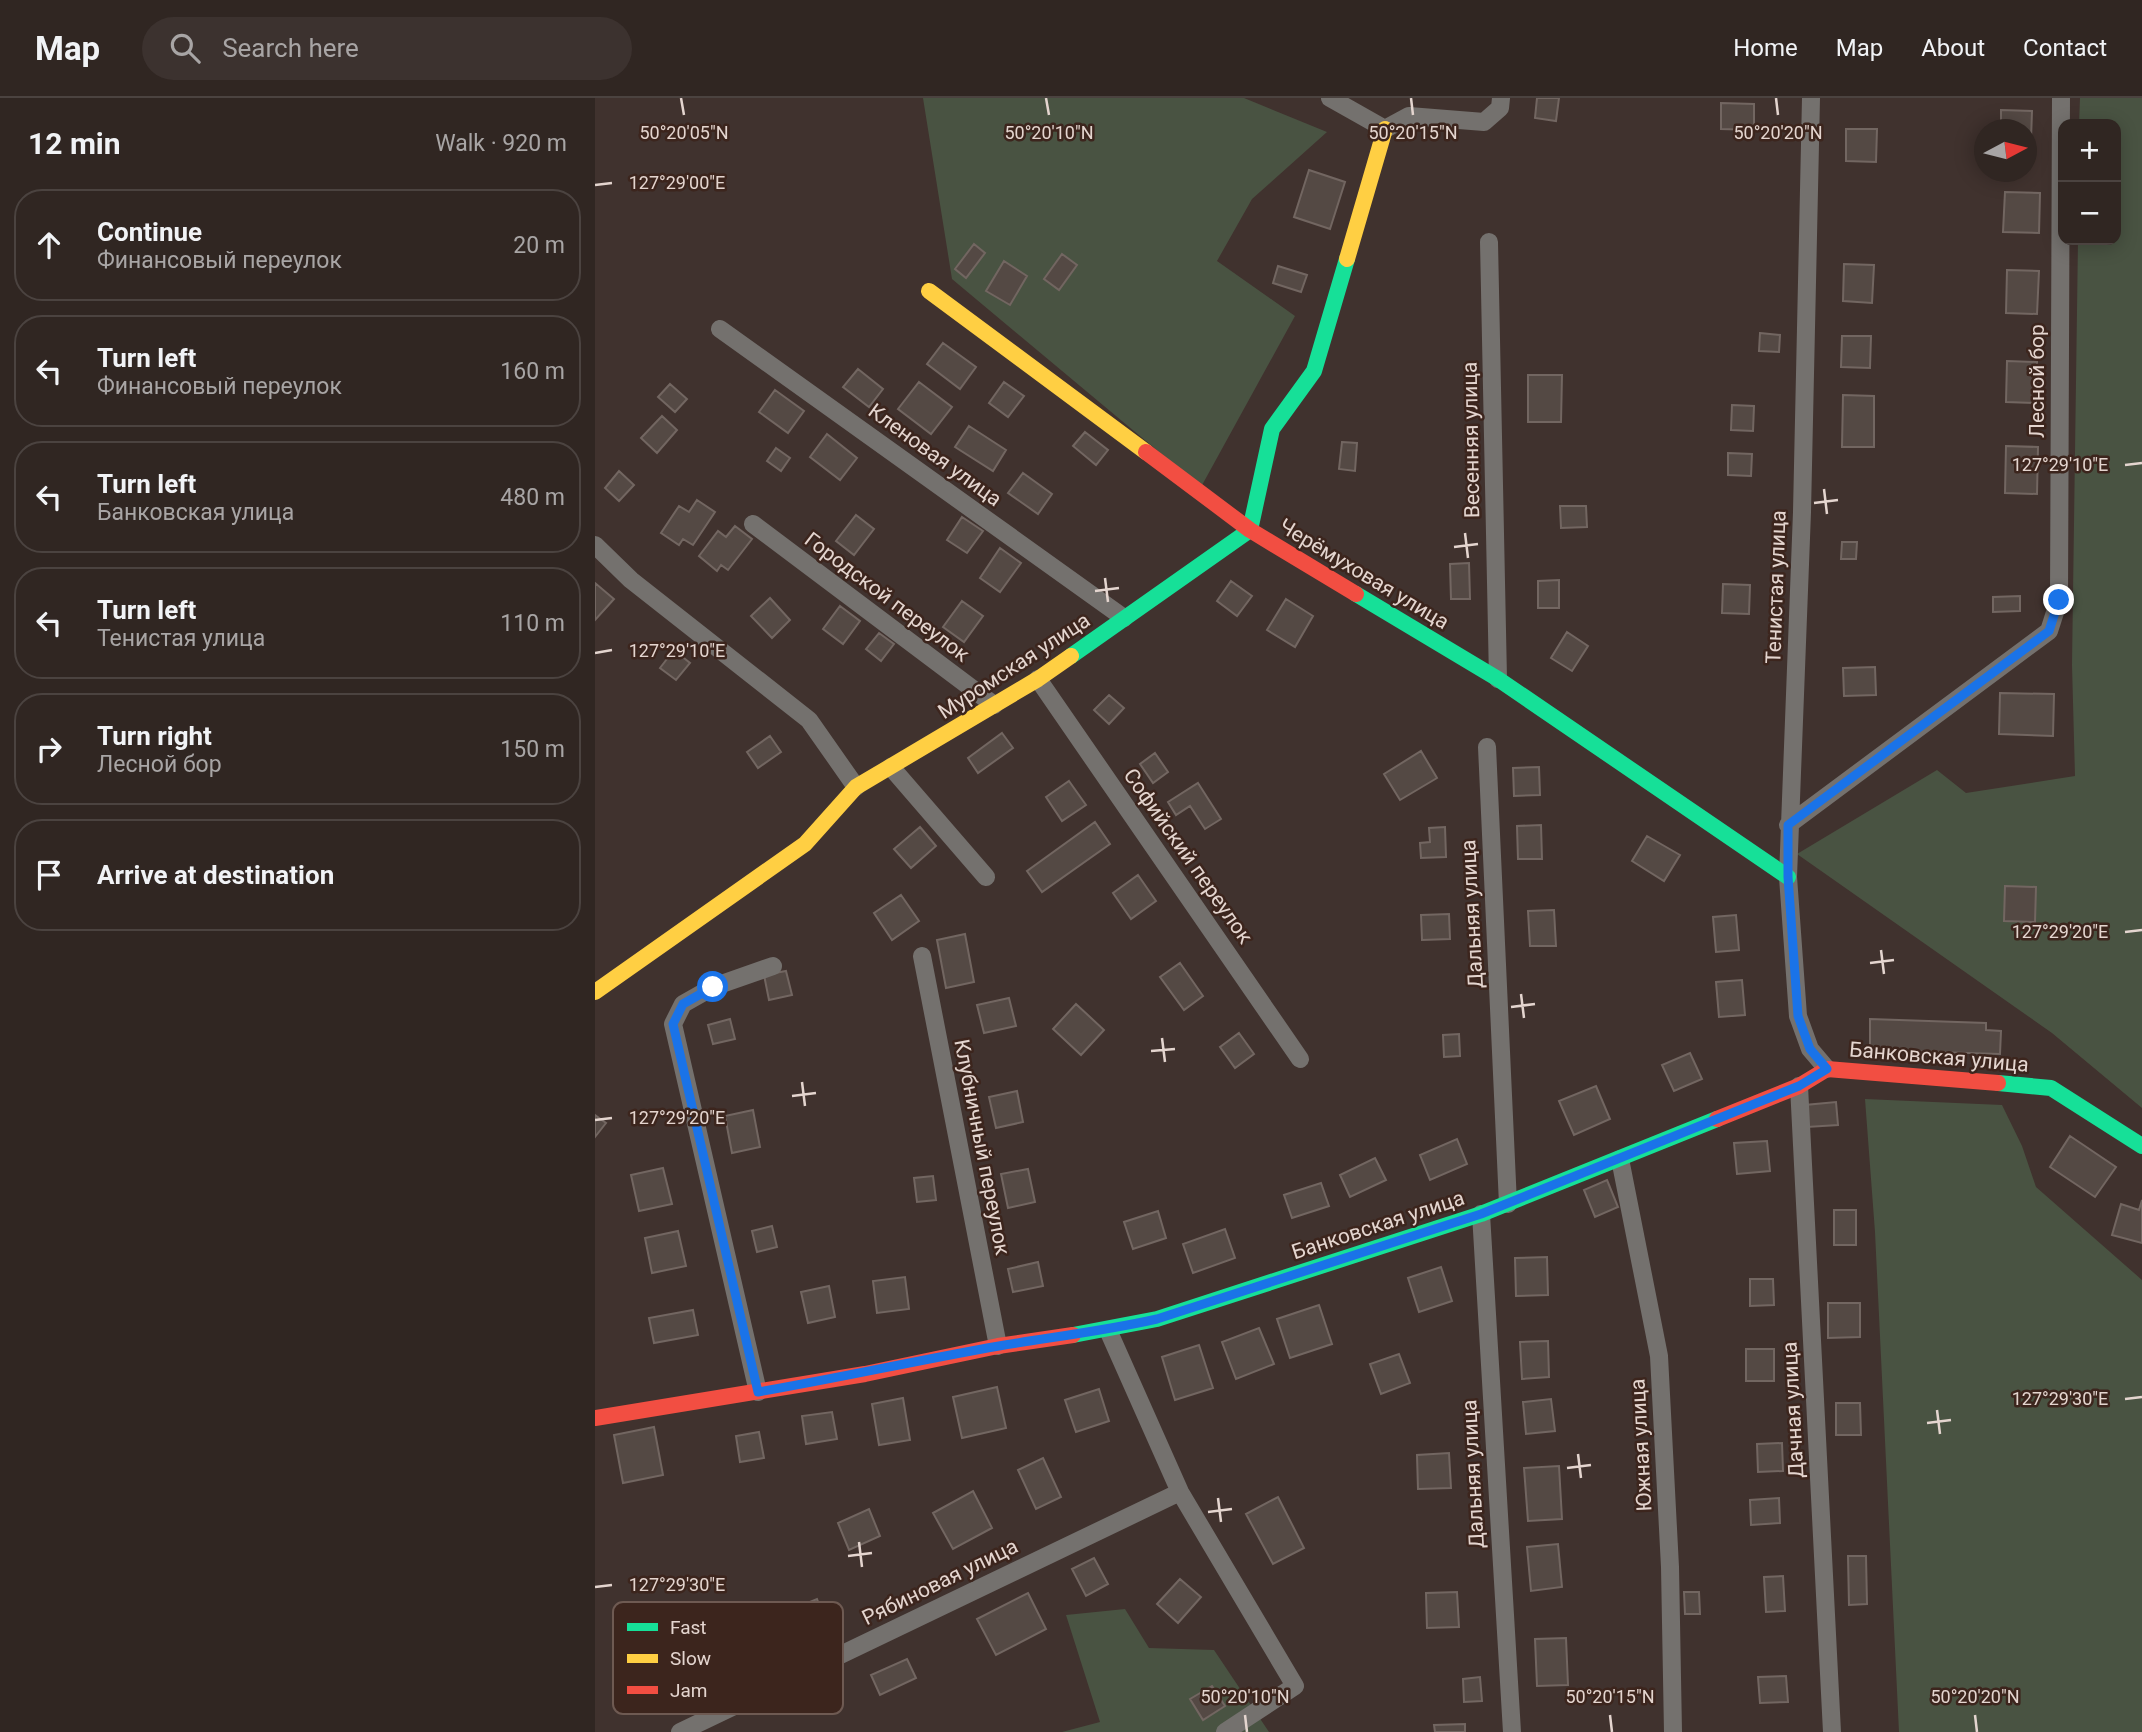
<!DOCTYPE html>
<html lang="en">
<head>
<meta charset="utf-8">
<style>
  body { margin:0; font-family:Roboto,sans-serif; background:#3c322f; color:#f1f3f6 }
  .controls { position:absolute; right:21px; top:21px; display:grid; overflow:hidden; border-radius:14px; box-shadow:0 4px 18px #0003 }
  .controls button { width:63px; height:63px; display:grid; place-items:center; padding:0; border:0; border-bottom:2px solid #4b4340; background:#302622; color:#f1f3f6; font:35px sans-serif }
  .compass { position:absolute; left:1379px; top:21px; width:63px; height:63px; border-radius:50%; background:#302622; box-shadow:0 4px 18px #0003; rotate:83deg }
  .stop { position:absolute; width:21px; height:21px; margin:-16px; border:5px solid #1a73e8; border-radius:50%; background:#fff }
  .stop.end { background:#1a73e8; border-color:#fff; box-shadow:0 2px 7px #0008 }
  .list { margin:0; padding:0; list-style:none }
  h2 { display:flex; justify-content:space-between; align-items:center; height:91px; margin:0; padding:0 28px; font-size:30px }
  h2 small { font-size:23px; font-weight:400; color:#a8a5a5 }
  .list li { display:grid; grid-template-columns:46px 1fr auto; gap:21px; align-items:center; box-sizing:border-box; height:112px; margin:0 14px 14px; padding:0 14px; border:2px solid #4b4340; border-radius:28px }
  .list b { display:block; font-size:26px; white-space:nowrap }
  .list p { margin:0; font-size:23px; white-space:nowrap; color:#a8a5a5 }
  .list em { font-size:23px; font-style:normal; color:#a8a5a5 }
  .icon { flex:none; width:38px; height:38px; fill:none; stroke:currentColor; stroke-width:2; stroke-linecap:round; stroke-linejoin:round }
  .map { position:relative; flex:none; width:1547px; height:1634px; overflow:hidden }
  header { display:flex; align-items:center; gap:42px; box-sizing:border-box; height:98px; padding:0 35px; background:#302622; border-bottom:2px solid #4b4340 }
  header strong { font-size:33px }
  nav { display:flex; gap:38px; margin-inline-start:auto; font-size:24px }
  .search { width:490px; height:63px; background:#3c322f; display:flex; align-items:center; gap:18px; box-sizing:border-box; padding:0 24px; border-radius:38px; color:#a8a5a5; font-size:26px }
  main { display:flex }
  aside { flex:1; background:#302622 }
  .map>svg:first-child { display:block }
</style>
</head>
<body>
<header>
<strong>Map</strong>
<div class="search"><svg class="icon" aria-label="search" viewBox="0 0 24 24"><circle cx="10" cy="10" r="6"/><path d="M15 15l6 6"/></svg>Search here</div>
<nav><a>Home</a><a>Map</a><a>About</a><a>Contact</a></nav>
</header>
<main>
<aside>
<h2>12 min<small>Walk · 920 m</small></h2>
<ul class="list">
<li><svg class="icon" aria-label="ahead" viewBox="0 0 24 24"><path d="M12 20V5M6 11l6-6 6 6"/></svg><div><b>Continue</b><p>Финансовый переулок</p></div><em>20 m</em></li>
<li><svg class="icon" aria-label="left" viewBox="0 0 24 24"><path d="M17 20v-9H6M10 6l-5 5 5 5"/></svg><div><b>Turn left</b><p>Финансовый переулок</p></div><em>160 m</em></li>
<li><svg class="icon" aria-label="left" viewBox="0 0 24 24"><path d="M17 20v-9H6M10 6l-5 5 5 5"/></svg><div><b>Turn left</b><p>Банковская улица</p></div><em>480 m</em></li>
<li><svg class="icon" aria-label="left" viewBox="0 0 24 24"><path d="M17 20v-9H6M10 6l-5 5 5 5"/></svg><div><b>Turn left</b><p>Тенистая улица</p></div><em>110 m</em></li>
<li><svg class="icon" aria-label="right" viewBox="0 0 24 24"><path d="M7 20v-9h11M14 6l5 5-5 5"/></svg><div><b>Turn right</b><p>Лесной бор</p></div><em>150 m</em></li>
<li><svg class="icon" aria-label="arrive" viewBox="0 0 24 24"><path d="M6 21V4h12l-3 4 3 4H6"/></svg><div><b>Arrive at destination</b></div></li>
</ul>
</aside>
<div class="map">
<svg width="1547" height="1634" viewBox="0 0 1547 1634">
  <rect width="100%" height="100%" fill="#40322e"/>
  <path fill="#495342" d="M328 0H649L732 34 657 101 622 163 700 218 606 389 357 181Z
    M1485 0H1547V1010L1457 935 1202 756 1342 672 1371 695 1480 678 1477 567 1483 142H1521V26H1484Z
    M1270 1001 1407 1007 1427 1048 1441 1089 1547 1182V1634H1304L1280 1134Z
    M530 1511 554 1550 619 1552 674 1634H467L505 1624 471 1517Z"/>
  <path fill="#544944" stroke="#726661" stroke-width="2" d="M942 0H964L961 23 940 20Z
    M1126 5 1159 6V32L1126 31Z
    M1406 12 1437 13 1436 42H1432V32H1406Z
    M1251 31H1282L1281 64 1251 63Z
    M714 72 750 84 735 131 699 119Z
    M1410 94 1445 95 1444 135 1408 134Z
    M379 146 390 155 371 180 360 171Z
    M467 156 482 167 464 192 449 181Z
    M409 163 432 178 415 207 391 193Z
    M1249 166 1279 167 1277 205 1248 203Z
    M683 168 712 177 706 194 678 185Z
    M1412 172 1444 173 1442 216 1411 215Z
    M1165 235 1185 237 1184 254 1164 253Z
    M1247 238H1276L1275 270 1246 269Z
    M348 245 381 269 365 291 332 266Z
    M1412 263 1442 264 1441 305 1411 304Z
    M263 271 288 291 274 309 248 289Z
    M933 277H967L966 324H933Z
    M324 284 357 309 336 336 303 311Z
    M409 284 429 298 413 319 394 305Z
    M75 286 92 301 80 314 63 299Z
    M180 292 209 313 193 335 164 314Z
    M1248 297 1279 298V349H1247Z
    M1137 307 1159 308 1158 333 1136 332Z
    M67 318 82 332 62 355 46 340Z
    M374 328 411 352 398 373 360 349Z
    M490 334 513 352 501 367 478 348Z
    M232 336 262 360 245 382 215 359Z
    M747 344 762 345 760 373 744 371Z
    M1411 348 1443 349 1442 396 1410 395Z
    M181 350 195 360 186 373 172 363Z
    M1133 355 1157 356 1156 378 1133 377Z
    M24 373 39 387 24 403 10 390Z
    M428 375 457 396 443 416 413 395Z
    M102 402 120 414 98 447 88 441 84 447 66 435 84 408 94 414Z
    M965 408H991L992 429 966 430Z
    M261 417 279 431 259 457 241 443Z
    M367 419 388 433 372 455 352 442Z
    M140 428 157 441 133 472 126 467 122 473 104 458 123 433 131 439Z
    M1247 444H1262L1261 461H1246Z
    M405 450 426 465 405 494 385 480Z
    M874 465 875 501H856L855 466Z
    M964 482V510H943V483Z
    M636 483 657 498 642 518 622 503Z
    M0 485 19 501 0 522Z
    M1128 486 1155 487 1154 516 1127 515Z
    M1425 498V513L1398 514V499Z
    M175 500 195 522 177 540 156 518Z
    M691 501 718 518 700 549 672 532Z
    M367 503 388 518 369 544 348 529Z
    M245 508 265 523 248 546 228 531Z
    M972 534 993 548 977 573 956 560Z
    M284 535 299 546 286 563 271 551Z
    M79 552 95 565 81 582 65 570Z
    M1280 569 1281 597 1249 598 1248 570Z
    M1405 595 1459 596 1458 638 1404 636Z
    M514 597 529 610 514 626 499 612Z
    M407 635 418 650 383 675 373 660Z
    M175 638 186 654 163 670 152 654Z
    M826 653 842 680 805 702 789 676Z
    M560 655 573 674 558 685 545 666Z
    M944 669 945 697 919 698 918 670Z
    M474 683 491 707 467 723 451 699Z
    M603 685 626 721 610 731 595 708 581 717 573 704Z
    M500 724 515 746 447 794 432 773Z
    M946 727 947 761H923L922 728Z
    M325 729 341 748 316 770 299 751Z
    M850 729 851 759 826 760 825 745 835 744 834 730Z
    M1052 738 1085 757 1069 783 1037 763Z
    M543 777 561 803 536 821 518 795Z
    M1410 788 1441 789 1440 824 1409 823Z
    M306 797 324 823 297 842 279 815Z
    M959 812 961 848H935L933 813Z
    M854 816 855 841 827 842 826 817Z
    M1141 817 1144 852 1121 854 1118 819Z
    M370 836 379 884 351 890 342 842Z
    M585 865 608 898 589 912 565 879Z
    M191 873 197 897 174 902 169 877Z
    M1147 882 1150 917 1124 919 1121 884Z
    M414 900 421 928 389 935 382 907Z
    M481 906 509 932 486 957 458 931Z
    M135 921 140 941 118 946 113 927Z
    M1275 921 1391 925V932L1406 933 1405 956 1275 952Z
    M644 935 659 956 640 970 625 949Z
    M864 936 865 958 849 959 848 937Z
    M1095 955 1107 981 1079 993 1067 967Z
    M1001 988 1015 1021 979 1037 964 1003Z
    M422 993 428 1024 401 1030 394 999Z
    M1241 1004 1243 1027 1212 1029 1210 1007Z
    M158 1012 165 1049 137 1055 130 1018Z
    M0 1017 11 1025 0 1039Z
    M1475 1038 1521 1069 1500 1099 1455 1069Z
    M862 1041 872 1066 835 1082 825 1057Z
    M1172 1043 1175 1073 1142 1076 1139 1045Z
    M780 1060 791 1082 755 1099 745 1077Z
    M68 1070 77 1106 44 1113 36 1077Z
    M433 1071 440 1104 413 1110 406 1076Z
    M338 1078 341 1102 322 1104 319 1080Z
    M1012 1082 1023 1109 1000 1119 989 1092Z
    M726 1085 734 1108 697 1120 689 1097Z
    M1547 1102V1145L1517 1137 1526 1106 1544 1112Z
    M1239 1112H1261V1147H1239Z
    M563 1113 571 1140 538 1151 529 1124Z
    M177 1128 182 1149 162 1154 157 1133Z
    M630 1131 640 1160 598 1175 588 1146Z
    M83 1133 91 1168 57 1175 50 1140Z
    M952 1159 953 1197 921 1198 920 1160Z
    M443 1164 448 1188 418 1194 413 1171Z
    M846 1169 857 1203 824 1214 813 1180Z
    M310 1179 314 1211 282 1215 278 1183Z
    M1155 1181H1178L1179 1207 1155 1208Z
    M234 1188 240 1219 213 1225 206 1194Z
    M1233 1205H1265V1239L1233 1240Z
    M724 1207 737 1246 695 1260 682 1221Z
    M98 1212 103 1237 59 1245 54 1220Z
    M664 1230 679 1266 641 1281 627 1244Z
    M953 1243 954 1279 927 1281 925 1244Z
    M604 1247 618 1290 580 1302 567 1259Z
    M1151 1251H1179V1283H1151Z
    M804 1256 815 1285 786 1296 775 1266Z
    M402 1289 411 1330 367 1340 358 1299Z
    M504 1291 514 1323 481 1334 470 1302Z
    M308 1300 315 1342 284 1347 277 1306Z
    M956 1301 960 1333 931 1336 928 1304Z
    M1241 1305H1265L1266 1337H1241Z
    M237 1314 242 1341 211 1346 207 1318Z
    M59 1329 68 1377 28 1385 19 1337Z
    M164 1334 169 1360 145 1364 141 1338Z
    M1187 1345 1188 1373 1163 1374 1162 1346Z
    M854 1355 856 1390 823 1391 822 1357Z
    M448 1360 466 1399 441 1411 423 1372Z
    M964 1368 967 1421 933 1423 929 1370Z
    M378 1393 397 1430 358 1451 338 1415Z
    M683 1399 709 1450 678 1466 651 1416Z
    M1184 1400 1185 1425 1156 1427 1155 1402Z
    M274 1411 285 1438 254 1452 243 1425Z
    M963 1446 967 1489 936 1493 932 1449Z
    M1253 1458H1271L1272 1506 1254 1507Z
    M499 1460 513 1486 491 1498 477 1471Z
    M1188 1478 1190 1513 1171 1514 1169 1479Z
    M585 1481 606 1499 583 1525 562 1506Z
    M862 1494 864 1529 832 1530 831 1495Z
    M1089 1494H1104L1105 1516H1090Z
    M433 1495 451 1531 401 1557 382 1521Z
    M222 1501 233 1530 207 1541 195 1512Z
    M971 1540 973 1587 942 1588 940 1541Z
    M312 1561 321 1580 285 1597 276 1577Z
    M1191 1578 1193 1604 1165 1605 1163 1579Z
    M885 1579 887 1603 869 1604 868 1581Z
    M617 1588 630 1608 608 1622 595 1601Z
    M870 1626V1634H840L839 1627Z"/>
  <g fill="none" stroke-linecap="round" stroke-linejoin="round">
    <path stroke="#74716e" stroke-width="18" d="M735 0 790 31 814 18 889 24 905 10 906 0
      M1216 0 1207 414 1193 779 1203 918 1215 951 1232 971
      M894 144 903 581
      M125 231 529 520
      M158 426 399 607
      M0 447 36 482 214 622 261 689
      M443 581 705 961
      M892 649 913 1106
      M296 669 391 779
      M1193 727 1454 533 1464 502 1466 0
      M327 858 403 1248
      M1204 988 1237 1634
      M1025 1061 1064 1258 1075 1469 1078 1634
      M886 1116 917 1634
      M513 1232 585 1394 700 1588 630 1634
      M163 1294 78 926 88 906 118 889 178 868
      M85 1634 585 1394"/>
    <path stroke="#16e098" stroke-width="16" d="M761 496 903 581 1193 779
      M476 558 655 432 677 331 719 273 752 161
      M1403 985 1456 990 1547 1048
      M478 1237 562 1221 886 1116 1122 1021"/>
    <path stroke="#ffcf43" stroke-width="16" d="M752 161 790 31
      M334 193 551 354
      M0 894 210 746 261 689 443 581 476 558"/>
    <path stroke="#f24e42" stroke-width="16" d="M551 354 655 432 761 496
      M1122 1021 1204 988 1232 971 1403 985
      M0 1320 270 1276 403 1248 478 1237"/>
  </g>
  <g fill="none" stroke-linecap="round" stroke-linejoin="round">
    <path stroke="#1a73e8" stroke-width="9" d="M118 889 88 906 78 926 163 1294C244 1280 324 1262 404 1248 457 1239 509 1233 562 1221L886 1116 1204 988 1232 971 1215 951 1203 918 1193 779V727L1454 533 1464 502"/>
  </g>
  <path fill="none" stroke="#e4d5cf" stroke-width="2.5" d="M86 0 89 17M451 0 454 17M816 0 818 17M1181 0 1183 17M0 87 17 85M1530 367 1547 365M1229 391 1232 416M1219 405 1243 402M870 435 873 460M859 449 883 446M510 480 513 504M500 493 524 490M0 555 17 552M1530 834 1547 832M1286 852 1289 876M1275 865 1299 862M926 896 929 920M916 909 940 906M567 940 570 964M556 953 580 951M207 984 210 1008M197 998 221 995M0 1022 17 1020M1530 1301 1547 1299M1342 1312 1345 1336M1332 1325 1356 1322M983 1356 986 1380M972 1370 996 1367M623 1400 626 1424M613 1414 637 1411M264 1444 267 1469M253 1458 277 1455M0 1489 17 1487M650 1617 652 1634M1015 1617 1017 1634M1380 1617 1382 1634"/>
  <g text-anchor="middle" stroke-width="5" stroke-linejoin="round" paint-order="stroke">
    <g font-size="21" fill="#e4d5cf" stroke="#3c251d">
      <text transform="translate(1442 283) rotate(-90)" y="7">Лесной бор</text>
      <text transform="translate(876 342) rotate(-91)" y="7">Весенняя улица</text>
      <text transform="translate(340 357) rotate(36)" y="7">Кленовая улица</text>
      <text transform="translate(769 476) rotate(31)" y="7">Черёмуховая улица</text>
      <text transform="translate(1181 489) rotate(-88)" y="7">Тенистая улица</text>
      <text transform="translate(292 499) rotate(37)" y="7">Городской переулок</text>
      <text transform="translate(419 568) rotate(-33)" y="7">Муромская улица</text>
      <text transform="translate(593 758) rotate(55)" y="7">Софийский переулок</text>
      <text transform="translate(877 816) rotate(-93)" y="7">Дальняя улица</text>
      <text transform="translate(1344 959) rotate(5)" y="7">Банковская улица</text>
      <text transform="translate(387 1049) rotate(79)" y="7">Клубничный переулок</text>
      <text transform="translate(783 1127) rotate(-18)" y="7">Банковская улица</text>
      <text transform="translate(1198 1312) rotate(-93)" y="7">Дачная улица</text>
      <text transform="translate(1046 1347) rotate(-93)" y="7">Южная улица</text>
      <text transform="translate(878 1376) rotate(-93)" y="7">Дальняя улица</text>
      <text transform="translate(345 1484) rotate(-26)" y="7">Рябиновая улица</text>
    </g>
  </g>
  <rect x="18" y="1504" width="230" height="112" rx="10" fill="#3c251d" stroke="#6e5a52" stroke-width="2"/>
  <rect x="32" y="1525" width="31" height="8" fill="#16e098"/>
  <rect x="32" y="1556" width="31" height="9" fill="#ffcf43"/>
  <rect x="32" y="1588" width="31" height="8" fill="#f24e42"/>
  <g font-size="19" fill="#e4d5cf">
    <text x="75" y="1536">Fast</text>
    <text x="75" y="1567">Slow</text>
    <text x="75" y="1599">Jam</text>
  </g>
  <g font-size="18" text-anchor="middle" fill="#e4d5cf" stroke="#3c251d" stroke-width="5" stroke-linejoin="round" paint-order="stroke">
    <text x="89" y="41">50°20'05"N</text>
    <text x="454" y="41">50°20'10"N</text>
    <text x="818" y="41">50°20'15"N</text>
    <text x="1183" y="41">50°20'20"N</text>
    <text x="82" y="91">127°29'00"E</text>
    <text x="1465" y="373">127°29'10"E</text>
    <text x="82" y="559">127°29'10"E</text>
    <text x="1465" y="840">127°29'20"E</text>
    <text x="82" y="1026">127°29'20"E</text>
    <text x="1465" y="1307">127°29'30"E</text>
    <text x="82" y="1493">127°29'30"E</text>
    <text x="650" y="1605">50°20'10"N</text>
    <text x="1015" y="1605">50°20'15"N</text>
    <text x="1380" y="1605">50°20'20"N</text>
  </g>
</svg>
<div class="controls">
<button>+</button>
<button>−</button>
</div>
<svg class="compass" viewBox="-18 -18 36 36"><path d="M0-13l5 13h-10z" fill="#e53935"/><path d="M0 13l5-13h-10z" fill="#a8a5a5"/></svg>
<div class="stop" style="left:118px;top:889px"></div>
<div class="stop end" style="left:1464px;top:502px"></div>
</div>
</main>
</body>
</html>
